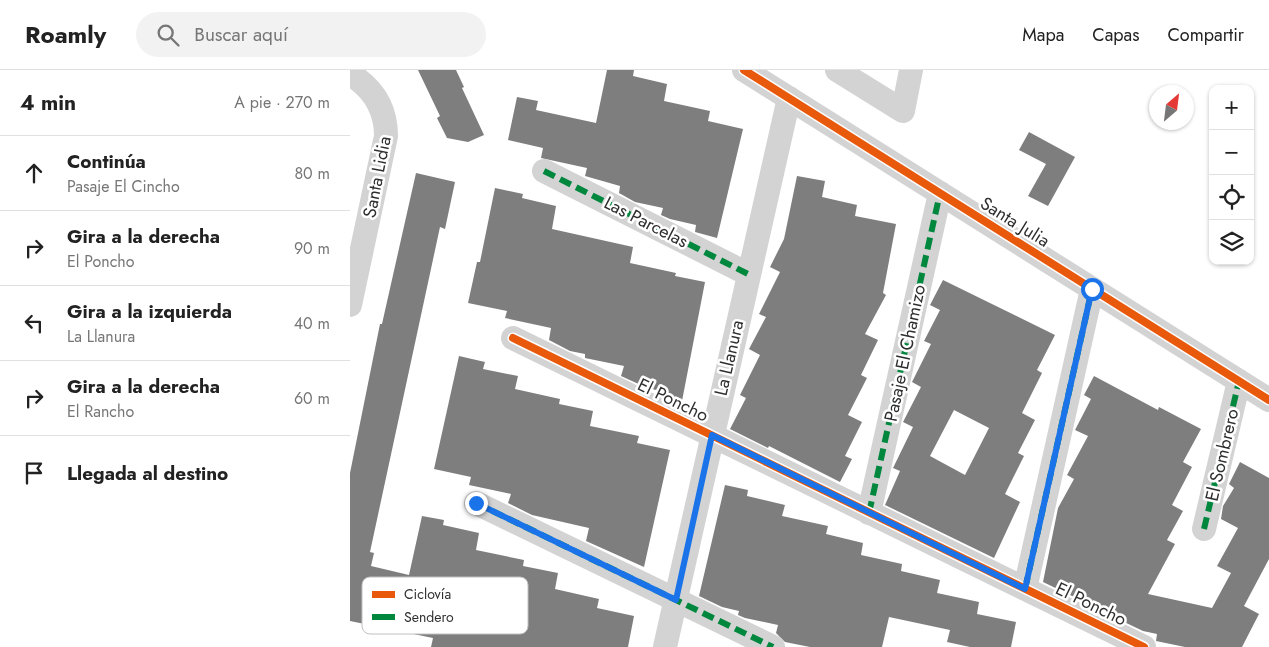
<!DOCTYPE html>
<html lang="es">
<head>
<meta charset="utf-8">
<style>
  body { margin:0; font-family:Jost,sans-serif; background:#f2f2f2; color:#222 }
  .controls { position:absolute; right:15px; top:15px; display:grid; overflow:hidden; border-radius:10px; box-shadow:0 1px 4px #0004 }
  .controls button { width:45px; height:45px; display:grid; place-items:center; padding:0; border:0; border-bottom:1px solid #e0e0e0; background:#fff; color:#222; font:25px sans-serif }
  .compass { position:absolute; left:799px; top:15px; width:45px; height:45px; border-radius:50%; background:#fff; box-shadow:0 1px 4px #0004; rotate:28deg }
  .stop { position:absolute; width:15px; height:15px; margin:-11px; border:4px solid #1a73e8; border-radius:50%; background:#fff }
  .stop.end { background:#1a73e8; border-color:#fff; box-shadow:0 1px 5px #0008 }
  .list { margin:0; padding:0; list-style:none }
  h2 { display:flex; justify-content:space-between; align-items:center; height:65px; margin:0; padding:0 20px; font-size:21px }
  h2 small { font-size:16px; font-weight:400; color:#767676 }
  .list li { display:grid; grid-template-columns:32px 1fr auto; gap:15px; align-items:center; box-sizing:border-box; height:75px; padding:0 20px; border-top:1px solid #e0e0e0 }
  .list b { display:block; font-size:19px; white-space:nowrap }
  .list p { margin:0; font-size:16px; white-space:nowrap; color:#767676 }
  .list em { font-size:16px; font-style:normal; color:#767676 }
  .icon { flex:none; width:28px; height:28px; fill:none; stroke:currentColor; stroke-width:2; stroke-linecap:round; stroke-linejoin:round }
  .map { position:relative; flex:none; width:919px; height:577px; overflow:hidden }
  header { display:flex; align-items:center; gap:30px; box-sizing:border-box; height:70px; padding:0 25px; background:#fff; border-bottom:1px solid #e0e0e0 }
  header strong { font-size:24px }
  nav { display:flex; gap:28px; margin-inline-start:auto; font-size:18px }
  .search { width:350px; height:45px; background:#f2f2f2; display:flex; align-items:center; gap:12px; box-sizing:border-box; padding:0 18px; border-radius:28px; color:#767676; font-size:19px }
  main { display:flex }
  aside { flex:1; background:#fff }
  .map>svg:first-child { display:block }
</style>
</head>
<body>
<header>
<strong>Roamly</strong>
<div class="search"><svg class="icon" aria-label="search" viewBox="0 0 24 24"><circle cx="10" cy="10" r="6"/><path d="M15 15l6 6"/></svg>Buscar aquí</div>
<nav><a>Mapa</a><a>Capas</a><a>Compartir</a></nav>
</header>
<main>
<aside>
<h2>4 min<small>A pie · 270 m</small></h2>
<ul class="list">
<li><svg class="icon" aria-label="ahead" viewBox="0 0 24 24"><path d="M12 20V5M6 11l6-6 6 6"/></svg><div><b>Continúa</b><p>Pasaje El Cincho</p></div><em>80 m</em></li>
<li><svg class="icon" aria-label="right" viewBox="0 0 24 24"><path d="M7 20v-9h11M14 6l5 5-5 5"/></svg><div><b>Gira a la derecha</b><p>El Poncho</p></div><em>90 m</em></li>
<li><svg class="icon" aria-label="left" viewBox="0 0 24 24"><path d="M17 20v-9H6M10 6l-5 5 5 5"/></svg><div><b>Gira a la izquierda</b><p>La Llanura</p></div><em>40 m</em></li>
<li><svg class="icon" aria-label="right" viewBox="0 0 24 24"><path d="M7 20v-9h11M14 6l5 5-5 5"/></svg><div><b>Gira a la derecha</b><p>El Rancho</p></div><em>60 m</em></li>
<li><svg class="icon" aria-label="arrive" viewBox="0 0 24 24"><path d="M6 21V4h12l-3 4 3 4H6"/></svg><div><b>Llegada al destino</b></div></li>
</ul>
</aside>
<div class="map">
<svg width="919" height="577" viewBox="0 0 919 577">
  <rect width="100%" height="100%" fill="#fff"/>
  <path fill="#7e7e7e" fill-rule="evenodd" d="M68 0H106L114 17 112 18 134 65 118 72 97 68 87 48 90 46Z
    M257 0H284L283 6 317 14 314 31 360 41 358 51 393 59 367 168 345 162 346 155 320 149 311 145 313 138 285 132 269 123 270 116 235 106 237 98 191 88 193 78 158 70 167 27 188 31 186 40 246 53Z
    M679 62 725 87 698 136 678 126 696 94 669 80Z
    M66 103 105 112 95 159 90 157 20 482 24 483 21 496 59 505 72 446 94 450 93 455 129 463 126 480 174 490 173 496 208 503 205 519 249 529 247 538 284 546 278 577H81L83 568 0 551V403L30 254H32Z
    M447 106 475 111 472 127 507 135 505 146 546 154 533 223 536 225 515 264 528 270 511 305 517 308 498 345 512 352 495 386 502 389 490 412 419 376 418 378 380 359 396 328 390 325 410 285 399 279 416 247 409 244 430 202 420 197 434 169Z
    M145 118 173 124 172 128 206 136 202 159 283 177 280 193 326 203 325 206 355 212 332 331 316 327 306 322V320L295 317 271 306 274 296 235 288V284L220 281 199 270 201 258 155 248 157 241 118 233 127 192H130Z
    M593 210 705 265 687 300 692 303 672 343 685 350 668 383 674 386 655 424 670 432 644 488 535 435 550 401 543 398 544 396 563 357 553 352 571 317 562 312 581 274 574 271 590 240 580 235ZM604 340 639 358 615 405 580 386Z
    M109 286 135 292 133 299 168 306 165 319 210 329 209 334 243 341 240 356 289 366 287 373 320 380 294 497 236 471 239 458 182 445 158 433 161 424 119 415 121 407 84 399Z
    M744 306 808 340 809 337 851 359 833 392 842 397 822 435 833 441 817 470 825 474 798 524 862 538 881 503 867 496 888 458 871 449 873 436 884 418 879 414 890 392 919 408V489L894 536 909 544 892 577H835L806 571 807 564 793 561 770 550 771 544 747 539 732 531V529L722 526 693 512 708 438 724 409 717 405 738 366 725 360 741 329 734 325Z
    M375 415 398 420 397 426 435 435 432 446 478 456 476 464 513 473 511 485 552 494 551 501 590 510 587 523 629 532 627 544 666 552 661 577H620L597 572 600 560 539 547 532 577H460L435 572 426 563 428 555 395 548 388 545 389 541 372 537 349 526Z"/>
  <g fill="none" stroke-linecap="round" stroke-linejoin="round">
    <path stroke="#d3d3d3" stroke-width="24" d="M394 0 919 330
      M487 0 553 41 561 0
      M0 4C23 18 36 38 36 66L0 235
      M194 101 398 204
      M163 268 794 577
      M126 433 423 577
      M519 443 590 123
      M854 459 889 311
      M675 519 742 219
      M315 577 439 28"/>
    <path stroke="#00873e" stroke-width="6" stroke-dasharray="12 6" stroke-linecap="butt" d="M194 101 398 204
      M126 433 423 577
      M519 443 590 123
      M854 459 889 311
      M675 519 742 219"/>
    <g stroke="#fff" stroke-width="11">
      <path id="cycleway" d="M394 0 919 330
        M163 268 794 577"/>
    </g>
    <use href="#cycleway" stroke="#e8590c" stroke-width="8"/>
  </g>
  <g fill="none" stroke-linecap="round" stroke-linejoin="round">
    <path stroke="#1a73e8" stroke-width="6" d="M126 433 326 530 362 365 675 519 742 219"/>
  </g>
  <g text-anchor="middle" stroke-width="5" stroke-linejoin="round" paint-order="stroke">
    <g font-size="18" fill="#2e2e2e" stroke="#fff">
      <text transform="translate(27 107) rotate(-79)" y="6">Santa Lidia</text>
      <text transform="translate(296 152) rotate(27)" y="6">Las Parcelas</text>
      <text transform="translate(665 152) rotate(32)" y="6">Santa Julia</text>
      <text transform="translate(555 283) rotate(-78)" y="6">Pasaje El Chamizo</text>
      <text transform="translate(379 288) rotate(-77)" y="6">La Llanura</text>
      <text transform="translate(323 330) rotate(26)" y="6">El Poncho</text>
      <text transform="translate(872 385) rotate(-77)" y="6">El Sombrero</text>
      <text transform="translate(741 534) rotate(26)" y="6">El Poncho</text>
    </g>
  </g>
  <rect x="12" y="507" width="166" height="57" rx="8" fill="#fff" stroke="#c0c0c0" stroke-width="1"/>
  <rect x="22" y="521" width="23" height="7" fill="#e8590c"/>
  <rect x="22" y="544" width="23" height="6" fill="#00873e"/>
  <g font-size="14" fill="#2e2e2e">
    <text x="54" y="529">Ciclovía</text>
    <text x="54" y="552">Sendero</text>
  </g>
</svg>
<div class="controls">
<button>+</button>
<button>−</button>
<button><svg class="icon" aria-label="locate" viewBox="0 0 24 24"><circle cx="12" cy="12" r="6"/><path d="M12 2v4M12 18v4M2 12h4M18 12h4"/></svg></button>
<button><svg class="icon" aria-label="layers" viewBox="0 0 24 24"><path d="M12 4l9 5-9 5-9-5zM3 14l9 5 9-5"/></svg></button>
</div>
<svg class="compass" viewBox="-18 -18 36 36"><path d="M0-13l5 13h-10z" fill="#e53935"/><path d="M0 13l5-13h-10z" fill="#767676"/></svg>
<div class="stop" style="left:742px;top:219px"></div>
<div class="stop end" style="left:126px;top:433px"></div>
</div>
</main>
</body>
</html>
